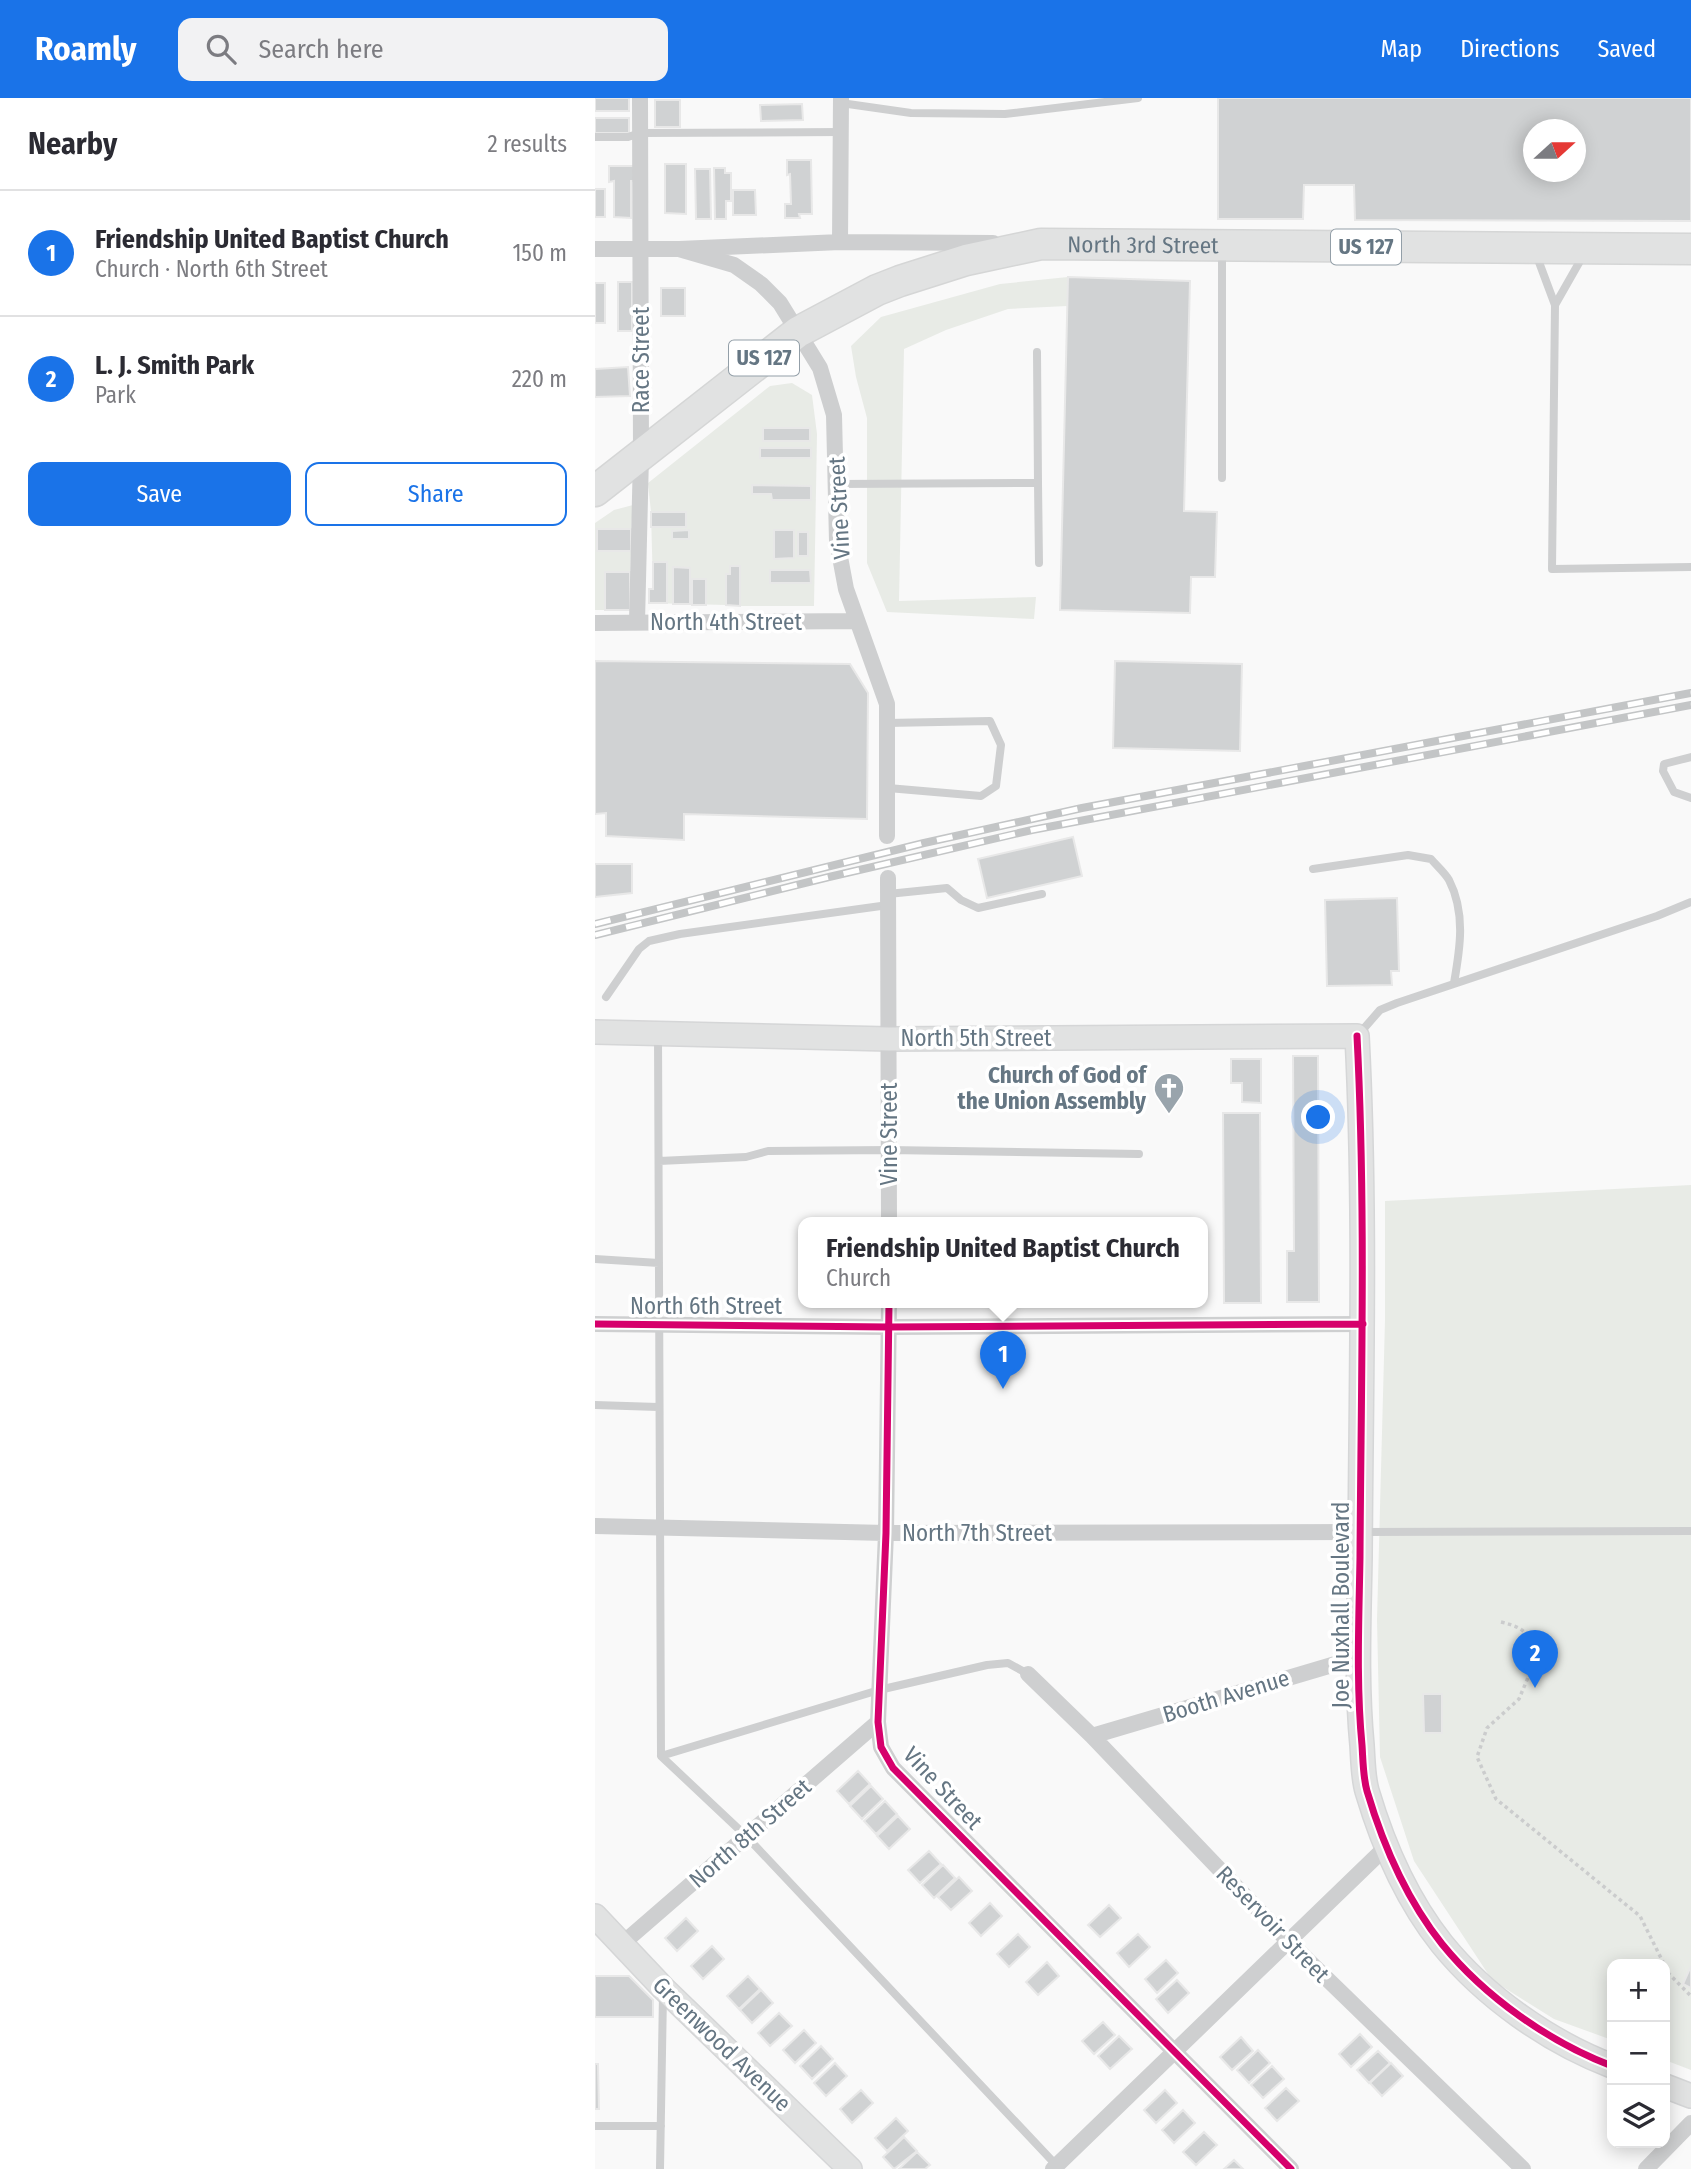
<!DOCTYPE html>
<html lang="en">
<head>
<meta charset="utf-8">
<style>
  body { margin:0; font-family:"Fira Sans Condensed",sans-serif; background:#f2f2f3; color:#2b2b33 }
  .controls { position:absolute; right:21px; bottom:21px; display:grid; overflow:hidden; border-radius:14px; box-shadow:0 4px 18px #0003 }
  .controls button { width:63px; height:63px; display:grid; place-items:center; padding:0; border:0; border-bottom:2px solid #e1e1e2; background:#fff; color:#2b2b33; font:35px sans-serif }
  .compass { position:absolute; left:928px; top:21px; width:63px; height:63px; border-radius:50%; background:#fff; box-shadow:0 4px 18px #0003; rotate:69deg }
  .you { position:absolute; left:724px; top:1020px; width:24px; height:24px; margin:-18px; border:5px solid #fff; border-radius:50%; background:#1a73e8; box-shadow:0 0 0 10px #1a73e833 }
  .badge { display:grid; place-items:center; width:46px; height:46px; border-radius:50%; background:#1a73e8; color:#fff; font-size:23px; font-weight:700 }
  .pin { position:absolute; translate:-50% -58px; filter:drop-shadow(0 2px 4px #0008) }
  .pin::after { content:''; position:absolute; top:37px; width:24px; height:21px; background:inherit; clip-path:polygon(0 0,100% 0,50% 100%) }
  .popup { position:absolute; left:203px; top:1119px; width:410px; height:91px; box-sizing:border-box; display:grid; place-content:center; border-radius:14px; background:#fff; filter:drop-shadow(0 2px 5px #0005); font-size:23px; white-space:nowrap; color:#7c7c81 }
  .popup b { font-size:26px; color:#2b2b33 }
  .popup::after { content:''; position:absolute; left:50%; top:100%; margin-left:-14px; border:14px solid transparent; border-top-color:#fff }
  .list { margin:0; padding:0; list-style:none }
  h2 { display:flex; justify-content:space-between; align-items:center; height:91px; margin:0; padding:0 28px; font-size:30px }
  h2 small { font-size:23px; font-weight:400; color:#7c7c81 }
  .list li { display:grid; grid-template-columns:46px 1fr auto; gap:21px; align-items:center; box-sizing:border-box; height:126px; padding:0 28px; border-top:2px solid #e1e1e2 }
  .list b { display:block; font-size:26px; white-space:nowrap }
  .list p { margin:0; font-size:23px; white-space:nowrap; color:#7c7c81 }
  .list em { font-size:23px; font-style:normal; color:#7c7c81 }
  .actions { display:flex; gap:14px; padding:21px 28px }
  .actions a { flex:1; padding:16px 0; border:2px solid #1a73e8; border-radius:14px; text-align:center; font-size:24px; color:#1a73e8 }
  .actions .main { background:#1a73e8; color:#fff }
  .icon { flex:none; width:38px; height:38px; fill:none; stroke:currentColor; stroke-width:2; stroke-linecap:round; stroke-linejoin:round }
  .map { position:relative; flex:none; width:1096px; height:2071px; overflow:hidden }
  header { display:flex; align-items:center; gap:42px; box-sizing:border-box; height:98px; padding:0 35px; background:#1a73e8; color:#fff }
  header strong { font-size:33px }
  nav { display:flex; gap:38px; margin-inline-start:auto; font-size:24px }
  .search { width:490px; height:63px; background:#f2f2f3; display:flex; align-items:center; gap:18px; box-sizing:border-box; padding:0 24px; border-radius:14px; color:#7c7c81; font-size:26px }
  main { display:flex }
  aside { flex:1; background:#fff }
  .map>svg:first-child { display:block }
</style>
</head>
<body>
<header>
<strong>Roamly</strong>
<div class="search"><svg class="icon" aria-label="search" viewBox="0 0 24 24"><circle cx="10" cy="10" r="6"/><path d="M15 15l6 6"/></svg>Search here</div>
<nav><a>Map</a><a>Directions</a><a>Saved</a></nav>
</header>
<main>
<aside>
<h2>Nearby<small>2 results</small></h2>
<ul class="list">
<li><span class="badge">1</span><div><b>Friendship United Baptist Church</b><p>Church · North 6th Street</p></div><em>150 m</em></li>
<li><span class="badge">2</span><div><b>L. J. Smith Park</b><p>Park</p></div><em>220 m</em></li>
</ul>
<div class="actions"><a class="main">Save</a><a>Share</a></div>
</aside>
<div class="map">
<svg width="1096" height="2071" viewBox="0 0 1096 2071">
  <rect width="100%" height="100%" fill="#f9f9f9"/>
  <path fill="#e8ebe6" d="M473 179 472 208 413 211 351 232 309 251 304 503 441 499 439 521 292 514 272 465V320L261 279 256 248 286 219 405 186Z
    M197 285 217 297 222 336 219 508H145L135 468V476L131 477V507L54 505V491H58L56 414 53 385 175 288Z
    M38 407 36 431H2V453H36L35 474H10V512H0V425L19 412Z
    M1096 1087V1972L1070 1962V1866H1017V1942L959 1921 897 1882 819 1763 785 1659 782 1522 790 1222V1103Z"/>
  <path fill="#d0d2d3" stroke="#e8e8e8" stroke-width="2" fill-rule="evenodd" d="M0 0H34V13H0Z
    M623 0H1096V123L760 122 759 87H709L708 121H623ZM939 32H981V74H939Z
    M60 2H85V29H60Z
    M207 6 208 22 166 23 165 7Z
    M0 20H34V35H0Z
    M192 62H216L217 116H204L205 120H190V106H196L195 76 192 77Z
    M70 66H91V116L70 115Z
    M14 68H39V83H36V120L19 119V83L14 84Z
    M119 70H130V75H136V103H131V121H120Z
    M100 71H115L116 121H101Z
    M0 91H10V119H0Z
    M138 92H160L161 117H138Z
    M473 179 595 183 589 413 622 414 620 479H596L595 515 465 512Z
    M23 184H37V233H23Z
    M0 185H10V225H0Z
    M66 190H90V218H66Z
    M33 269 35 298 0 299V271Z
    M168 330H215V343H168Z
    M165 350H216V360H165Z
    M157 387 216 388V402H177L176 396H157Z
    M56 414H91V429H56Z
    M2 431H36V453H2Z
    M94 432V441H77V433Z
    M179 432H199V460L179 461Z
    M203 434H213V458H203Z
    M58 464H72V505H54V491H58Z
    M135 468H145V508L131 507V476H135Z
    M78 469 95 470V506H78Z
    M175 472H215L216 485H175Z
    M10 474H35V512H10Z
    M97 481H111V507H97Z
    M0 563 255 566 273 595 272 721 89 716V742L11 738V715L0 716Z
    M520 563 647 566 645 653 518 650Z
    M478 739 487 778 392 800 383 761Z
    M0 766H37V795L0 799Z
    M802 800 804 873H796L797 887 732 888 730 802Z
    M698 958H723L724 1204H692V1153H699Z
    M636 961H666V1005L647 1004V985H636Z
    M628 1015H665L666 1205H629Z
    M828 1596H847V1635H829Z
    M263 1673 275 1686 254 1706 242 1693Z
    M276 1688 288 1701 267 1721 255 1708Z
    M290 1703 302 1716 281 1736 269 1723Z
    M303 1718 315 1731 294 1751 282 1738Z
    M334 1753 346 1766 325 1785 313 1772Z
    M348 1767 360 1780 339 1800 327 1787Z
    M364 1779 377 1793 356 1812 343 1799Z
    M395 1805 407 1818 386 1838 374 1825Z
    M514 1807 526 1820 505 1839 493 1827Z
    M91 1820 103 1833 82 1853 70 1840Z
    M423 1836 435 1849 414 1869 402 1856Z
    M543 1836 555 1849 534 1869 522 1855Z
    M117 1848 129 1861 108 1881 96 1868Z
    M571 1862 583 1875 562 1895 550 1881Z
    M452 1864 464 1878 443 1897 431 1884Z
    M1096 1868V1890L1088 1886Z
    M0 1878H34L58 1902V1919H0Z
    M153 1878 165 1891 144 1911 132 1898Z
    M582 1882 594 1895 573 1915 561 1901Z
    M166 1892 178 1905 157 1925 145 1912Z
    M184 1915 197 1928 175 1948 163 1935Z
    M508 1924 520 1937 499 1956 487 1943Z
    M209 1932 221 1945 200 1965 188 1952Z
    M765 1936 777 1949 756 1969 744 1956Z
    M524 1938 537 1951 515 1971 503 1958Z
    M646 1939 658 1953 637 1972 625 1959Z
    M226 1948 238 1961 217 1981 205 1968Z
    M663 1952 675 1965 654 1985 642 1972Z
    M783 1953 795 1965 774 1985 762 1972Z
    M240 1965 252 1978 231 1998 219 1985Z
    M796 1965 808 1978 787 1998 775 1985Z
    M0 1966H3L4 2011H0Z
    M677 1968 689 1981 668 2000 656 1987Z
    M691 1990 704 2003 682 2023 670 2010Z
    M266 1992 278 2005 257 2025 245 2011Z
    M570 1992 582 2005 561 2025 549 2012Z
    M588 2012 600 2025 579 2045 567 2032Z
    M301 2020 313 2033 292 2053 280 2040Z
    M609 2034 622 2047 601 2067 588 2054Z
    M309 2039 322 2053 299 2071 288 2059Z
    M322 2054 335 2067 330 2071H304Z
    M639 2062 648 2071H629Z"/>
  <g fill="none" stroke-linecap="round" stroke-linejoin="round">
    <g stroke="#d5d6d7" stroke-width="26">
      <path id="secondary" d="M0 934 294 941 762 938C771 1112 766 1285 765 1459 764 1521 761 1585 767 1647 768 1662 768 1679 772 1693 788 1747 812 1802 847 1846 890 1899 954 1944 1017 1968
        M0 1818 68 1890 255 2071
        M1070 1988 1096 1998"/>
    </g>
    <g stroke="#d5d6d6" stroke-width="33">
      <g id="highway">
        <path id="s1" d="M0 393 203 234 282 192 305 183 371 162 446 146 1096 151"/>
      </g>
    </g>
    <path stroke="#cbcccd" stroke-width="3.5" stroke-dasharray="3.5 3.5" stroke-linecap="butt" d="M906 1524C930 1530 933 1534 942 1558L924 1601 892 1630 882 1659 901 1701 1045 1818 1069 1866
      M1070 1868 1074 1876 1096 1898"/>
    <path stroke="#cecfd0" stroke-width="8" d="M246 5 316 15 410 16 543 0
      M0 39H33L45 35 246 34
      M627 154V380
      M941 156 960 207 989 156
      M960 207 957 471 1096 469
      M443 385 444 465
      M242 386 443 385 442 254
      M292 625 395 623 406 647 401 688 386 698 293 690
      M1096 659 1069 666 1068 673 1079 694 1096 700
      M718 771 813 757 836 761C842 768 850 775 854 782 871 815 865 851 859 885
      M293 796 352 790 366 802 383 810 447 796
      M11 899 44 851 54 843 85 836 293 807
      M764 936 785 912 802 905 1062 818 1096 804
      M63 938 66 1658 151 1738 463 2069
      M64 1063 151 1059 173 1053 294 1052 544 1056
      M0 1161 64 1165
      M0 1307 63 1309
      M768 1434 1096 1433
      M66 1658 284 1592 392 1567 413 1565 433 1576
      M0 2028H66
      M65 2071 68 1896"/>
    <path stroke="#cecfd0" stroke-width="16" d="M245 144 246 0
      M0 151H84L245 144 398 145
      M84 151 139 167 166 186 185 205 225 270 239 317 242 443 251 491 292 606V738
      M42 524 46 358 45 0
      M0 525 262 523
      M293 780 294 1125
      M294 1205 291 1435 283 1624 286 1649 298 1670 696 2071
      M0 1226 294 1229 768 1226
      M0 1428 291 1435 765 1434
      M433 1576 497 1638 694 1844 928 2071
      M497 1638 764 1559
      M27 1846 283 1624
      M458 2071 791 1749
      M1051 2071 1096 2025"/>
    <use href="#secondary" stroke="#e1e2e2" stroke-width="23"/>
    <use href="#highway" stroke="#e1e2e2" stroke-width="30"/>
    <g stroke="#c3c5c6" stroke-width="8">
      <path id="rail" d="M0 826 329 745 487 710 1096 595
        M0 837 234 779 437 732 1096 607"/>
    </g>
    <use href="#rail" stroke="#fff" stroke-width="5" stroke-dasharray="16" stroke-linecap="butt"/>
    <g stroke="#fff" stroke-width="11">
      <path id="cycleway" d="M762 938C771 1112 766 1285 765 1459 764 1521 761 1585 767 1647 768 1662 768 1679 772 1693 788 1747 812 1802 847 1846 890 1899 954 1944 1017 1968
        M294 1205 291 1435 283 1624 286 1649 298 1670 696 2071
        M0 1226 294 1229 768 1226"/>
    </g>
    <use href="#cycleway" stroke="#d6006c" stroke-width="7"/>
  </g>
  <defs>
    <g id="church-pin" transform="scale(1.575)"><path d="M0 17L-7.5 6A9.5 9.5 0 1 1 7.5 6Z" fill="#99a4ac" stroke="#fff"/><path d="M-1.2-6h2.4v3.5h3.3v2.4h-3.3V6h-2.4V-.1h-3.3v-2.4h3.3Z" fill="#fff"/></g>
  </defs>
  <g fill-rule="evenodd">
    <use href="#church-pin" x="574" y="990"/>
  </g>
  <g text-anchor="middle" stroke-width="7" stroke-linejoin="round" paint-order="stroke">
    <g fill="#fff" stroke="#939fa8" stroke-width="2">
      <rect x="736" y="131.5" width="70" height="35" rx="5"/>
      <rect x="134" y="242.5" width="70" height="35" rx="5"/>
    </g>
    <g font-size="21" font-weight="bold" fill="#657683">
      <text x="771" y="156">US 127</text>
      <text x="169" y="267">US 127</text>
    </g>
    <g font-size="23" fill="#657683" stroke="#fff">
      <text dy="8" stroke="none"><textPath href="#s1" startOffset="620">North 3rd Street</textPath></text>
      <text transform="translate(46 262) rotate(-90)" y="8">Race Street</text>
      <text transform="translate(244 410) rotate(-93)" y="8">Vine Street</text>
      <text x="131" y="532">North 4th Street</text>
      <text x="381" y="948">North 5th Street</text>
      <text transform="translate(294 1036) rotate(-90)" y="8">Vine Street</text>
      <text x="111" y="1216">North 6th Street</text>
      <text x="382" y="1443">North 7th Street</text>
      <text transform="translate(746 1507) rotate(-90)" y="8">Joe Nuxhall Boulevard</text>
      <text transform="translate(631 1598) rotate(-17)" y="8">Booth Avenue</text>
      <text transform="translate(348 1690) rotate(47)" y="8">Vine Street</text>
      <text transform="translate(155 1735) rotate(-41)" y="8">North 8th Street</text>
      <text transform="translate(678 1826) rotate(46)" y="8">Reservoir Street</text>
      <text transform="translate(127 1946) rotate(44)" y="8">Greenwood Avenue</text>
    </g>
    <g font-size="23" font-weight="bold" fill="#657683" stroke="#fff" text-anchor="end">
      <text x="551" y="985">Church of God of<tspan x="551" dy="26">the Union Assembly</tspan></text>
    </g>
  </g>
</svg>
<div class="controls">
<button>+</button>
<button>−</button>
<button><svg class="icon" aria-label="layers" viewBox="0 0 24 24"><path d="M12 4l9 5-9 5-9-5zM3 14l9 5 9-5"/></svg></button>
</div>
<svg class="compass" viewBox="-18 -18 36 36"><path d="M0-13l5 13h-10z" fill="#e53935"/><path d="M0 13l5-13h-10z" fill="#7c7c81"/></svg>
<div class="you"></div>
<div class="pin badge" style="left:408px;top:1291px">1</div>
<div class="popup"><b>Friendship United Baptist Church</b>Church</div>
<div class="pin badge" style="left:940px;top:1590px">2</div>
</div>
</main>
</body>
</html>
